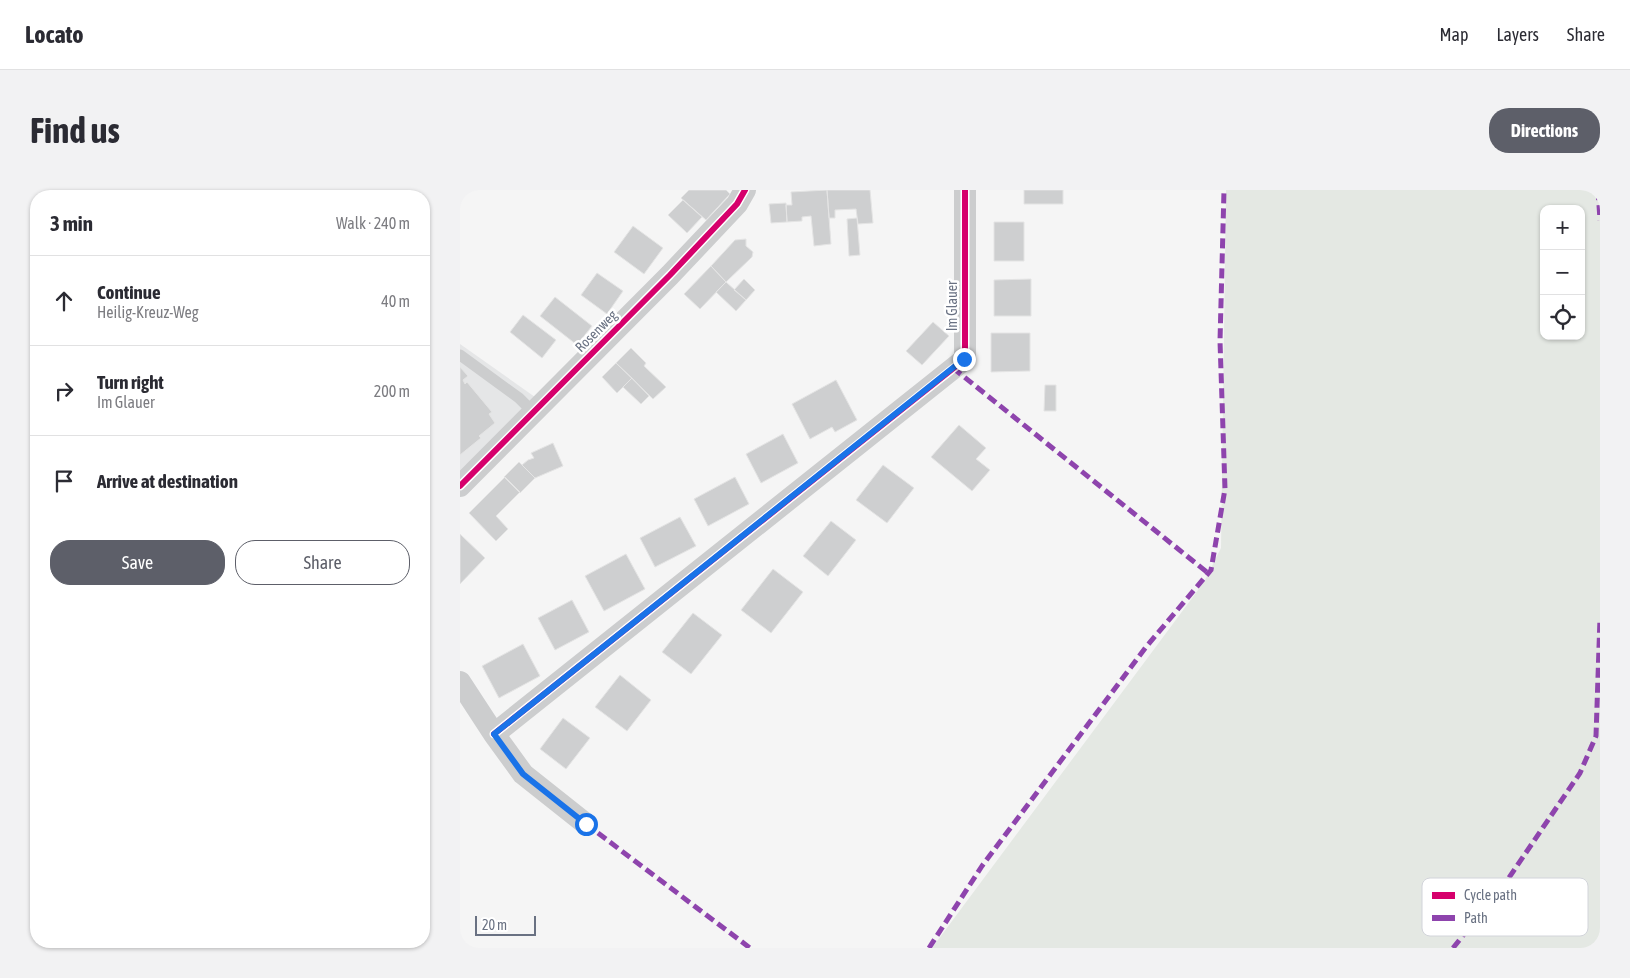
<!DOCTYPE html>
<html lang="en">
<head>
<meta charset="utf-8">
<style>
  body { margin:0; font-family:"Asap Condensed",sans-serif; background:#f2f2f3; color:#2b2b33 }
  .controls { position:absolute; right:15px; top:15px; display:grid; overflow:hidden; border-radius:10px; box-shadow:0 1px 4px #0004 }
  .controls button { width:45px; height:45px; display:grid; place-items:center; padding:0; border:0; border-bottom:1px solid #e1e1e2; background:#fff; color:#2b2b33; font:25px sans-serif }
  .scale { position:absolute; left:15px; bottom:12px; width:61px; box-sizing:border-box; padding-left:5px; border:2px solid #697182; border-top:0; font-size:14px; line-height:18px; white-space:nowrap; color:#697182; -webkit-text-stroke:4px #fff; paint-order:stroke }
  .stop { position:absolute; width:15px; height:15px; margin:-11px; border:4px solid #1a73e8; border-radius:50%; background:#fff }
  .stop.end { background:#1a73e8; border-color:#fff; box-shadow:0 1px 5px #0008 }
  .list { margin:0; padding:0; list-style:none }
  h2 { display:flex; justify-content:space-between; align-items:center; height:65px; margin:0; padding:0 20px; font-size:21px }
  h2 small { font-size:16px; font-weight:400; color:#7c7c81 }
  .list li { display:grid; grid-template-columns:32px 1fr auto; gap:15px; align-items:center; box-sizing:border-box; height:90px; padding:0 20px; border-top:1px solid #e1e1e2 }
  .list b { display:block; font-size:19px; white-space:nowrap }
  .list p { margin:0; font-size:16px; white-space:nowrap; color:#7c7c81 }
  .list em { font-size:16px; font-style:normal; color:#7c7c81 }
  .actions { display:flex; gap:10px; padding:15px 20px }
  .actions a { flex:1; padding:11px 0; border:1px solid #5d5f69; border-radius:20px; text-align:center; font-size:18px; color:#5d5f69 }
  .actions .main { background:#5d5f69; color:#fff }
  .icon { flex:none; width:28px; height:28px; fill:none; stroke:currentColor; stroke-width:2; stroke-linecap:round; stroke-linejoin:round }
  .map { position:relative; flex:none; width:1140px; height:758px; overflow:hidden; border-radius:20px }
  header { display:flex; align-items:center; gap:30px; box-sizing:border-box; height:70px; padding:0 25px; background:#fff; border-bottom:1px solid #e1e1e2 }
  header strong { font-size:24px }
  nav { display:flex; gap:28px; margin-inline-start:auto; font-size:18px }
  .intro { display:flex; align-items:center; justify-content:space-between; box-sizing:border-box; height:120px; padding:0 30px }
  h1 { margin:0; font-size:35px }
  .button { padding:12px 22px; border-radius:20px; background:#5d5f69; color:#fff; font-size:18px; font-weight:700 }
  main { display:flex; gap:30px; padding:0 30px }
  aside { flex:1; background:#fff; border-radius:20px; box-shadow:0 1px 4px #0004 }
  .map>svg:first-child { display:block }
</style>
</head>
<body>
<header>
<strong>Locato</strong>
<nav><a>Map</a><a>Layers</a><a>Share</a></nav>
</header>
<div class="intro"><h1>Find us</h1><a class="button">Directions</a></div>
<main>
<aside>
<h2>3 min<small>Walk · 240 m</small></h2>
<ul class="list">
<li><svg class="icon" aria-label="ahead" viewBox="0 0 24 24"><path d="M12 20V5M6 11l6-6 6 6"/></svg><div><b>Continue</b><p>Heilig-Kreuz-Weg</p></div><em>40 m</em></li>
<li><svg class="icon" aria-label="right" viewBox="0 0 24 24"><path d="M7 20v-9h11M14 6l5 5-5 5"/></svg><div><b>Turn right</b><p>Im Glauer</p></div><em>200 m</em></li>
<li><svg class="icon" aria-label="arrive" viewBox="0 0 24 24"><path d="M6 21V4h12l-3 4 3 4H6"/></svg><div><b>Arrive at destination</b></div></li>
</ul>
<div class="actions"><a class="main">Save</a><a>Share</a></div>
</aside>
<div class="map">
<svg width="1140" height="758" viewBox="0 0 1140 758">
  <rect width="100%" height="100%" fill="#f5f5f5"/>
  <path fill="#e5e6e7" d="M0 154 75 207 0 285Z"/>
  <path fill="#e4e8e3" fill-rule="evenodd" d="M766 0H1140V758H472L744 392 761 358ZM1084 19H1121V146H1084Z"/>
  <path fill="#cecfd0" stroke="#e4e4e4" d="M229 0H266L270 4 246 30 221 8Z
    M367 0H410L413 33 398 34 396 19 375 20V28H369Z
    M367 0 371 54 354 56 351 26 342 27V31L327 32 326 15H332L331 2Z
    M564 0H603V14H564Z
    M223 10 242 27 227 43 208 25Z
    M326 13 327 32 311 33 309 14Z
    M397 28 400 65 389 66 387 29Z
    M534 32H564V71H534Z
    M173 36 203 58 184 84 154 62Z
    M286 49V56L293 62 292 67 266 92 251 76 275 50Z
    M251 76 266 92 240 119 224 104Z
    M137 83 163 101 147 124 121 105Z
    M284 89 295 100 286 110 274 100Z
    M571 89V126H534V90Z
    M266 92 286 110 276 121 256 102Z
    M95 107 132 136 117 155 80 126Z
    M63 125 96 150 82 168 50 142Z
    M473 132 489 146 462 175 446 161Z
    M531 143H570V181L531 182Z
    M171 158 186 173 184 176 206 197 193 209 156 173Z
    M156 173 172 188 157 203 142 187Z
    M0 177 8 186 3 190 5 194 7 192 32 222 29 224 35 233 19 246 21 248 0 265Z
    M172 188 189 206 181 214 163 197Z
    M376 190 397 230 375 242 372 237 350 249 332 214Z
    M585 195H596V221H584Z
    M499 235 526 258 516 269 530 280 512 301 471 267Z
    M323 244 338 273 301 293 286 264Z
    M93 253 103 276 75 288 62 275 68 270 74 268 71 263Z
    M59 272 75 288 60 303 44 287Z
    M423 275 454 298 427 333 396 310Z
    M45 287 60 302 36 326 48 339 36 351 9 323Z
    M275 287 289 314 248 336 234 309Z
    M220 327 236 356 195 377 180 348Z
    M371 331 396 350 368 386 343 366Z
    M0 344 25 368 0 394Z
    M166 364 185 399 144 421 125 386Z
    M313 379 343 402 311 443 281 420Z
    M112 410 129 442 95 460 78 428Z
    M233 423 262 445 231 484 202 462Z
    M63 454 80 486 39 508 22 476Z
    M160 485 191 510 167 541 135 517Z
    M103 528 130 548 106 579 80 559Z"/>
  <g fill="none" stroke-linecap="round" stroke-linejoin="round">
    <path stroke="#cccdce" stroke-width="11" d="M0 165 59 208 73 222"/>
    <path stroke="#cccdce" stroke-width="22" d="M0 296 210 85 277 14 285 0
      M0 492 34 544 63 584 126 634
      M34 544 505 169V0"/>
    <path stroke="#8e44ad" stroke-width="5" stroke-dasharray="10 5" stroke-linecap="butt" d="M1138 0 1140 30
      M493 178 748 383
      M126 634 290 758
      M469 758 522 676 686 457 751 380 765 299 760 151 764 0
      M993 758 1046 692 1120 583 1136 546 1140 428"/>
    <g stroke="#fff" stroke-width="9">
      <path id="cycleway" d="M0 296 210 85 277 14 285 0
        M34 544 505 169V0"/>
    </g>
    <use href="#cycleway" stroke="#d6006c" stroke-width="6"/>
  </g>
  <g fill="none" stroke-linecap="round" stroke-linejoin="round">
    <path stroke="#1a73e8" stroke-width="6" d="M126 634 63 584 34 544 504 169"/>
  </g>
  <g text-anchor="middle" stroke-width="5" stroke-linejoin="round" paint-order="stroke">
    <g font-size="14" fill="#697182" stroke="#fff">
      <text transform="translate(492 116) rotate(-90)" y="5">Im Glauer</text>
      <text transform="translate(136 141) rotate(-45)" y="5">Rosenweg</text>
    </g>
  </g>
  <rect x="962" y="688" width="166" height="58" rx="8" fill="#fff" stroke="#d2d4da" stroke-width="1"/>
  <rect x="972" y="702" width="23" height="7" fill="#d6006c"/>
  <rect x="972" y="725" width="23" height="6" fill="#8e44ad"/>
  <g font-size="14" fill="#697182">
    <text x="1004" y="710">Cycle path</text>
    <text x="1004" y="733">Path</text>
  </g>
</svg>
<div class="controls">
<button>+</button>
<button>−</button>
<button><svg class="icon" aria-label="locate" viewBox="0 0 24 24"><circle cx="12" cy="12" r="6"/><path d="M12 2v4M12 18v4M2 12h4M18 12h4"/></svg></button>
</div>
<div class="scale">20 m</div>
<div class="stop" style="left:126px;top:634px"></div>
<div class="stop end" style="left:504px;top:169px"></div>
</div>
</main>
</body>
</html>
